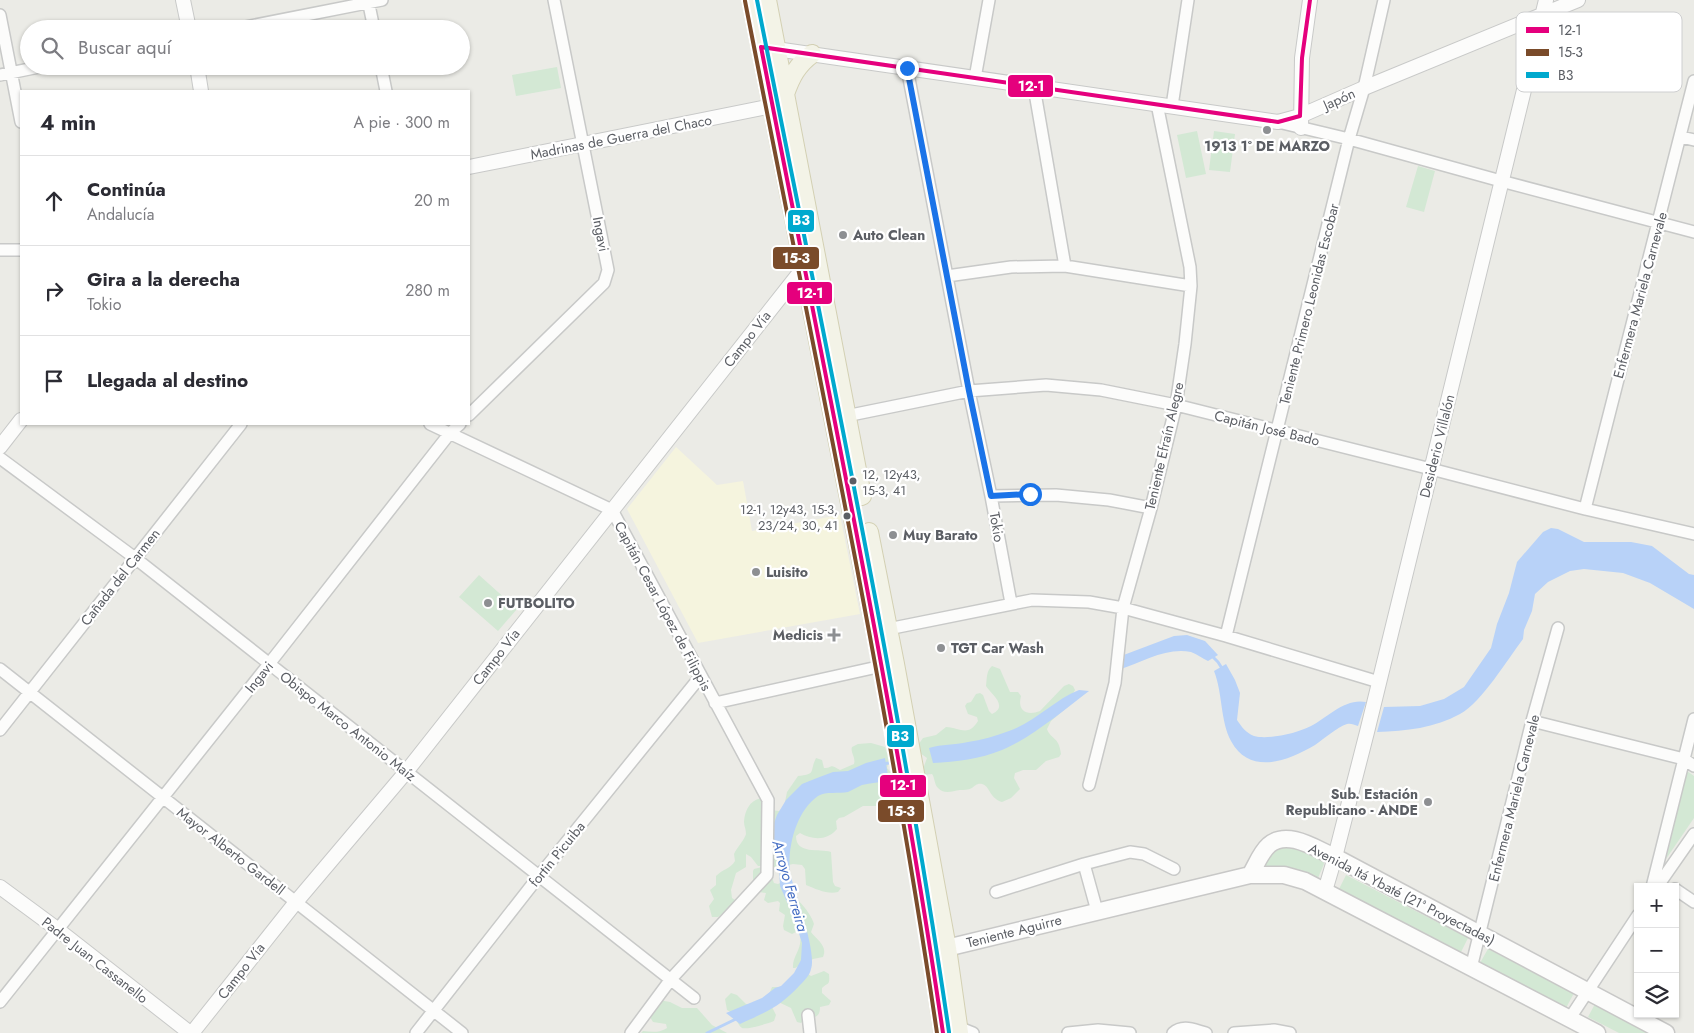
<!DOCTYPE html>
<html lang="es">
<head>
<meta charset="utf-8">
<style>
  body { margin:0; font-family:Jost,sans-serif; background:#f2f2f3; color:#2b2b33 }
  .controls { position:absolute; right:15px; bottom:15px; display:grid; overflow:hidden; border-radius:0px; box-shadow:0 1px 4px #0004 }
  .controls button { width:45px; height:45px; display:grid; place-items:center; padding:0; border:0; border-bottom:1px solid #e1e1e2; background:#fff; color:#2b2b33; font:25px sans-serif }
  .stop { position:absolute; width:15px; height:15px; margin:-11px; border:4px solid #1a73e8; border-radius:50%; background:#fff }
  .stop.end { background:#1a73e8; border-color:#fff; box-shadow:0 1px 5px #0008 }
  .list { margin:0; padding:0; list-style:none }
  h2 { display:flex; justify-content:space-between; align-items:center; height:65px; margin:0; padding:0 20px; font-size:21px }
  h2 small { font-size:16px; font-weight:400; color:#7c7c81 }
  .list li { display:grid; grid-template-columns:32px 1fr auto; gap:15px; align-items:center; box-sizing:border-box; height:90px; padding:0 20px; border-top:1px solid #e1e1e2 }
  .list b { display:block; font-size:19px; white-space:nowrap }
  .list p { margin:0; font-size:16px; white-space:nowrap; color:#7c7c81 }
  .list em { font-size:16px; font-style:normal; color:#7c7c81 }
  .icon { flex:none; width:28px; height:28px; fill:none; stroke:currentColor; stroke-width:2; stroke-linecap:round; stroke-linejoin:round }
  .map { position:relative; flex:none; width:1694px; height:1033px; overflow:hidden }
  .search { position:absolute; background:#fff; box-shadow:0 1px 4px #0004; left:20px; top:20px; width:450px; height:55px; display:flex; align-items:center; gap:12px; box-sizing:border-box; padding:0 18px; border-radius:28px; color:#7c7c81; font-size:19px }
  .panel { position:absolute; background:#fff; box-shadow:0 1px 4px #0004; left:20px; top:90px; width:450px; height:335px; border-radius:0px }
  .map>svg:first-child { display:block }
</style>
</head>
<body>
<div class="map">
<svg width="1694" height="1033" viewBox="0 0 1694 1033">
  <rect width="100%" height="100%" fill="#ebebe6"/>
  <path fill="#f5f4de" d="M676 447 717 485 743 481 752 531 840 515 860 614 698 643 627 509Z"/>
  <path fill="#d3e8d4" d="M557 67 561 88 516 96 512 75Z
    M1197 131 1206 174 1186 178 1177 135Z
    M1214 131 1235 134 1230 172 1209 170Z
    M1418 166 1435 171 1424 212 1406 207Z
    M479 575 517 609 498 631 459 597Z
    M992 666 1000 669 1010 692H1018L1021 696C1017 711 1027 716 1040 711L1064 686 1069 684 1073 686 1075 690 1065 709 1051 721 1047 729C1051 740 1059 736 1061 754L1059 757 1046 761 1036 770H1023L1015 773 1014 778 1020 789 1011 798 1002 802C989 798 990 786 982 784 977 783 975 786 972 788 968 790 964 790 960 790 952 791 945 795 938 788 934 784 935 778 932 774L924 775 923 769 927 758 920 753 918 745 923 738 936 735 946 727C961 728 968 737 978 721L977 717 968 714 965 706 967 703 971 702 976 694 980 693 983 695 989 711 992 714C1009 706 991 694 986 686 987 679 986 671 992 666Z
    M871 743 885 747 887 753 890 756 887 768 894 776 897 795 884 798 876 806H863L844 817 839 818 836 821 837 829C827 841 812 840 800 833L796 836C796 855 819 848 831 852L833 882 835 886 841 888 838 892C828 895 816 889 806 885L805 869 802 865 793 864 776 868 771 866H758L751 857 746 854V867L736 873 731 890 732 898 738 902 718 917H712L709 906 714 899 710 890 716 885V876C723 869 730 869 735 861L734 854C737 847 744 841 746 834 746 829 744 826 744 822 745 809 751 798 765 798L771 810 779 811 784 807 787 792 798 776C817 774 809 772 816 758L822 760 824 768C834 768 828 763 840 770L854 764C856 757 850 753 852 747L858 744Z
    M1687 771 1694 776V818L1666 859Z
    M1282 846 1298 848 1323 860 1324 864 1318 878H1314L1289 867 1262 868C1265 858 1272 850 1282 846Z
    M762 867 771 875 774 883 778 884 780 883C791 892 810 910 814 924L811 932C817 940 828 946 823 957L813 959 795 968H793C792 955 803 950 800 933L798 931 792 934 784 930 783 926 785 915 779 911 780 903 778 901 768 903 764 900 766 893 759 892 753 885V871L754 869Z
    M1346 875 1468 938 1461 952 1339 889Z
    M1488 949 1574 993 1566 1008 1480 963Z
    M824 971 829 974C830 986 828 982 822 988V993L831 1001 829 1005 820 1007C820 1022 810 1014 801 1023L797 1022 791 1008 768 997 772 987H780L808 974 811 976Z
    M731 993 737 995 746 1004 772 1007 776 1015 774 1021C770 1023 746 1030 742 1028 737 1025 736 1014 727 1010L725 999Z
    M659 1000 670 1002 682 1008H697L712 1025 727 1033H641L643 1031C652 1032 660 1033 667 1028L666 1024 653 1022 647 1012Z
    M1596 1002 1652 1033H1619L1588 1017Z"/>
  <path fill="#b8d2f8" d="M1551 528 1558 529 1584 542H1631L1652 546 1689 574 1694 575V609L1650 583 1623 573 1584 569 1570 571 1548 582 1535 594 1532 611 1524 630 1523 639C1507 660 1482 702 1460 714 1435 728 1406 731 1377 732L1384 707 1420 706 1444 699 1464 687 1491 648 1497 624 1509 593 1517 562 1543 532Z
    M1187 635 1205 641 1218 655 1208 661C1203 659 1197 654 1191 652 1167 647 1142 662 1121 669V656L1174 636Z
    M1226 664 1235 680 1240 693 1237 720C1241 726 1246 733 1254 736 1268 740 1298 733 1311 726 1328 717 1345 698 1366 702L1358 726C1354 725 1351 723 1347 724 1337 727 1324 739 1315 745 1288 761 1250 776 1231 741 1220 720 1223 694 1214 671Z
    M1079 690 1089 691C1064 710 1031 738 1002 750 980 759 956 762 933 763L929 748C942 744 954 745 968 742 981 740 996 736 1009 731 1035 722 1054 700 1079 690Z
    M885 758 889 781C880 782 870 783 862 785 857 787 853 790 848 792 839 794 826 791 818 796 796 811 787 848 790 873 795 893 817 952 811 969 810 975 804 981 800 985 780 1007 766 1012 740 1024L726 1013 762 998 775 988 781 986 794 973 801 960 802 943 794 918 780 886 779 868 773 845V826L777 815 786 800 802 784 817 778 833 772 848 771 866 763Z"/>
  <g fill="none" stroke-linecap="round" stroke-linejoin="round">
    <path stroke="#b8d2f8" stroke-width="3" d="M1211 655 1218 662 1223 670
      M882 764 889 763
      M707 1033 738 1018"/>
    <g stroke="#c8c9c8" stroke-width="14">
      <path id="minor" d="M368 0 374 29
        M0 15 21 122
        M235 29 382 0
        M381 66 386 91
        M907 68 969 391 991 496 1011 603
        M0 75 44 66
        M975 78 989 0
        M1034 87 1065 266
        M1172 106 1188 0
        M1278 122 1349 139 1501 181 1694 232
        M1681 137 1694 140
        M0 250H21
        M947 276 1011 267 1065 266 1191 286
        M469 415 604 283 608 270 554 0
        M841 417 969 391 1046 385 1101 390 1176 405 1431 469 1585 509 1694 534
        M430 424 612 510 768 800 767 875 671 979 631 1033
        M0 458 135 558 694 998
        M991 496 1056 495 1109 500 1151 508
        M1585 509 1694 81
        M888 629 1032 600 1089 602 1123 608 1226 636 1379 682
        M1226 636 1349 139 1364 88 1384 0
        M0 669 462 1033
        M715 703 882 666
        M1532 721 1684 759 1694 766
        M0 730 241 424
        M1089 785 1115 683 1123 608 1151 508 1176 405 1185 344 1191 286 1190 267 1157 104
        M1084 864 1097 911
        M1652 887 1694 719
        M1657 887 1694 834
        M1675 889 1694 902
        M996 892 1084 864 1130 852 1144 854 1174 869
        M1471 968 1532 721 1558 628
        M0 1002 269 664 450 433 460 424
        M808 1015 810 1033
        M1570 1018 1638 915
        M953 1025 973 1033
        M416 1033 539 876 700 677
        M1068 1033 1098 1030 1130 1033
        M1173 1033C1183 1024 1194 1030 1206 1033
        M1234 1033 1274 1030 1290 1033"/>
    </g>
    <g stroke="#c8c9c8" stroke-width="16">
      <path id="tertiary" d="M183 0 189 29
        M769 48 1278 122 1300 116 1364 88 1578 0
        M197 66 201 91
        M1301 128 1302 58 1310 0
        M469 167 772 106
        M0 447 21 420
        M0 887 57 929 190 1033
        M1325 891 1335 857 1367 732 1546 0
        M192 1033 296 902 406 772 808 262"/>
    </g>
    <g stroke="#c8c8c7" stroke-width="19">
      <path id="secondary" d="M1250 875C1256 866 1260 853 1269 845 1288 829 1316 849 1335 857L1666 1033
        M934 951 1250 875H1284L1305 881 1597 1033"/>
    </g>
    <g stroke="#d3d0b3" stroke-width="20">
      <path id="primary" d="M751 0 882 666 923 897 943 1033
        M767 0 862 496
        M785 94C791 77 797 65 812 54
        M869 532 895 664 947 948 959 1033"/>
    </g>
    <use href="#minor" stroke="#fcfcfb" stroke-width="11"/>
    <use href="#tertiary" stroke="#fcfcfb" stroke-width="14"/>
    <use href="#secondary" stroke="#fcfcfb" stroke-width="16"/>
    <use href="#primary" stroke="#f3f3e7" stroke-width="18"/>
    <g stroke="#fff" stroke-width="8">
      <path id="bus-1" d="M761 47C825 375 894 702 943 1033
        M761 47 1278 122 1300 116
        M1300 116 1302 58 1310 0"/>
    </g>
    <g stroke="#fff" stroke-width="8">
      <path id="bus-2" d="M745 1C812 344 886 687 937 1033"/>
    </g>
    <g stroke="#fff" stroke-width="8">
      <path id="bus-3" d="M757 0C825 343 898 686 949 1032"/>
    </g>
    <use href="#bus-1" stroke="#e5007d" stroke-width="4"/>
    <use href="#bus-2" stroke="#7a4b2a" stroke-width="4"/>
    <use href="#bus-3" stroke="#00a9ce" stroke-width="4"/>
  </g>
  <g fill="none" stroke-linecap="round" stroke-linejoin="round">
    <path stroke="#1a73e8" stroke-width="6" d="M907 68 969 391 991 496 1030 494"/>
  </g>
  <g fill="#8d8f92" stroke="#fff" stroke-width="2">
    <circle cx="1267" cy="130" r="5"/>
    <circle cx="843" cy="235" r="5"/>
    <circle cx="893" cy="535" r="5"/>
    <circle cx="756" cy="572" r="5"/>
    <circle cx="488" cy="603" r="5"/>
    <path d="M831.5 627.5h5v5h5v5h-5v5h-5v-5h-5v-5h5z"/>
    <circle cx="941" cy="648" r="5"/>
    <circle cx="1428" cy="802" r="5"/>
  </g>
  <g fill="#5b5e64" stroke="#fff" stroke-width="2">
    <circle cx="853" cy="481" r="4.5"/>
    <circle cx="847" cy="516" r="4.5"/>
  </g>
  <g text-anchor="middle" stroke-width="4.5" stroke-linejoin="round" paint-order="stroke">
    <g font-size="13" fill="#5b5e64" stroke="#fff" text-anchor="start">
      <text x="862" y="479">12, 12y43,<tspan x="862" dy="16">15-3, 41</tspan></text>
      <text x="838" y="514" text-anchor="end">12-1, 12y43, 15-3,<tspan x="838" dy="16">23/24, 30, 41</tspan></text>
    </g>
    <g font-size="14" fill="#5b5e64" stroke="#fff">
      <text transform="translate(1339 99) rotate(-24)" y="5">Japón</text>
      <text transform="translate(621 137) rotate(-11)" y="5">Madrinas de Guerra del Chaco</text>
      <text transform="translate(601 234) rotate(79)" y="5">Ingavi</text>
      <text transform="translate(1640 295) rotate(-75)" y="5">Enfermera Mariela Carnevale</text>
      <text transform="translate(1309 304) rotate(-76)" y="5">Teniente Primero Leonidas Escobar</text>
      <text transform="translate(747 339) rotate(-52)" y="5">Campo Vía</text>
      <text transform="translate(1267 428) rotate(14)" y="5">Capitán José Bado</text>
      <text transform="translate(1164 446) rotate(-77)" y="5">Teniente Efraín Alegre</text>
      <text transform="translate(1437 446) rotate(-76)" y="5">Desiderio Villalón</text>
      <text transform="translate(997 527) rotate(80)" y="5">Tokio</text>
      <text transform="translate(120 577) rotate(-52)" y="5">Cañada del Carmen</text>
      <text transform="translate(663 606) rotate(62)" y="5">Capitán Cesar López de Filippis</text>
      <text transform="translate(496 657) rotate(-52)" y="5">Campo Vía</text>
      <text transform="translate(259 677) rotate(-51)" y="5">Ingavi</text>
      <text transform="translate(348 726) rotate(38)" y="5">Obispo Marco Antonio Maíz</text>
      <text transform="translate(1514 798) rotate(-76)" y="5">Enfermera Mariela Carnevale</text>
      <text transform="translate(231 851) rotate(38)" y="5">Mayor Alberto Gardell</text>
      <text transform="translate(557 854) rotate(-51)" y="5">fortin Picuiba</text>
      <text transform="translate(1402 894) rotate(27)" y="5">Avenida Itá Ybaté (21ª Proyectadas)</text>
      <text transform="translate(1014 931) rotate(-14)" y="5">Teniente Aguirre</text>
      <text transform="translate(95 960) rotate(38)" y="5">Padre Juan Cassanello</text>
      <text transform="translate(241 971) rotate(-52)" y="5">Campo Vía</text>
    </g>
    <g font-size="14" font-weight="bold" fill="#5b5e64" stroke="#fff" text-anchor="start">
      <text x="1267" y="151" text-anchor="middle">1913 1º DE MARZO</text>
      <text x="853" y="240">Auto Clean</text>
      <text x="903" y="540">Muy Barato</text>
      <text x="766" y="577">Luisito</text>
      <text x="498" y="608">FUTBOLITO</text>
      <text x="823" y="640" text-anchor="end">Medicis</text>
      <text x="951" y="653">TGT Car Wash</text>
      <text x="1418" y="799" text-anchor="end">Sub. Estación<tspan x="1418" dy="16">Republicano - ANDE</tspan></text>
    </g>
    <g font-size="15" font-style="italic" fill="#446dc3" stroke="#fff">
      <text transform="translate(790 886) rotate(74)" y="5">Arroyo Ferreira</text>
    </g>
  </g>
  <rect x="1516" y="12" width="166" height="80" rx="8" fill="#fff" stroke="#cecfd0" stroke-width="1"/>
  <rect x="1526" y="27" width="23" height="6" fill="#e5007d"/>
  <rect x="1526" y="49" width="23" height="7" fill="#7a4b2a"/>
  <rect x="1526" y="72" width="23" height="6" fill="#00a9ce"/>
  <g font-size="14" fill="#5b5e64">
    <text x="1558" y="35">12-1</text>
    <text x="1558" y="57">15-3</text>
    <text x="1558" y="80">B3</text>
  </g>
  <g stroke="#fff" stroke-width="2">
    <rect x="1007" y="74" width="47" height="24" rx="5" fill="#e5007d"/>
    <rect x="787" y="209" width="28" height="24" rx="5" fill="#00a9ce"/>
    <rect x="772" y="246" width="48" height="24" rx="5" fill="#7a4b2a"/>
    <rect x="786" y="281" width="47" height="24" rx="5" fill="#e5007d"/>
    <rect x="886" y="724" width="29" height="24" rx="5" fill="#00a9ce"/>
    <rect x="879" y="774" width="48" height="24" rx="5" fill="#e5007d"/>
    <rect x="877" y="799" width="48" height="24" rx="5" fill="#7a4b2a"/>
  </g>
  <g font-size="14" text-anchor="middle" font-weight="bold" fill="#fff">
    <text x="1031" y="91">12-1</text>
    <text x="801" y="225">B3</text>
    <text x="796" y="263">15-3</text>
    <text x="810" y="298">12-1</text>
    <text x="900" y="741">B3</text>
    <text x="903" y="790">12-1</text>
    <text x="901" y="816">15-3</text>
  </g>
</svg>
<div class="controls">
<button>+</button>
<button>−</button>
<button><svg class="icon" aria-label="layers" viewBox="0 0 24 24"><path d="M12 4l9 5-9 5-9-5zM3 14l9 5 9-5"/></svg></button>
</div>
<div class="stop" style="left:1030px;top:494px"></div>
<div class="stop end" style="left:907px;top:68px"></div>
<div class="search"><svg class="icon" aria-label="search" viewBox="0 0 24 24"><circle cx="10" cy="10" r="6"/><path d="M15 15l6 6"/></svg>Buscar aquí</div>
<section class="panel">
<h2>4 min<small>A pie · 300 m</small></h2>
<ul class="list">
<li><svg class="icon" aria-label="ahead" viewBox="0 0 24 24"><path d="M12 20V5M6 11l6-6 6 6"/></svg><div><b>Continúa</b><p>Andalucía</p></div><em>20 m</em></li>
<li><svg class="icon" aria-label="right" viewBox="0 0 24 24"><path d="M7 20v-9h11M14 6l5 5-5 5"/></svg><div><b>Gira a la derecha</b><p>Tokio</p></div><em>280 m</em></li>
<li><svg class="icon" aria-label="arrive" viewBox="0 0 24 24"><path d="M6 21V4h12l-3 4 3 4H6"/></svg><div><b>Llegada al destino</b></div></li>
</ul>
</section>
</div>
</body>
</html>
